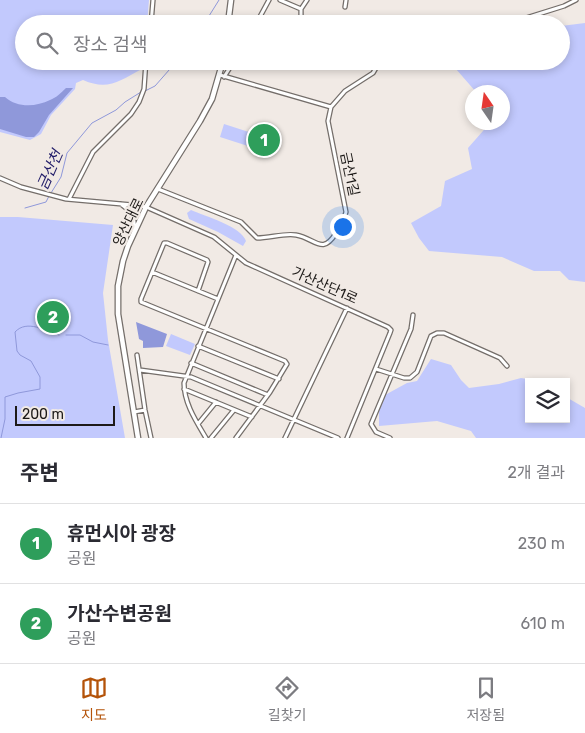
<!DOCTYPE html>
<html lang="ko">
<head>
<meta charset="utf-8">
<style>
  body { margin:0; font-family:Rubik,"Noto Sans KR",sans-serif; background:#f2f2f3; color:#2b2b33 }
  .controls { position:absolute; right:15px; bottom:15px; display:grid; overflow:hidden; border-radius:0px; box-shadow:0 2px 8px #0003 }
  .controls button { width:45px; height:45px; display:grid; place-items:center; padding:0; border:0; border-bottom:1px solid #e1e1e2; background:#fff; color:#2b2b33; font:25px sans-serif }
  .compass { position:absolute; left:465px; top:85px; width:45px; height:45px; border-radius:50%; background:#fff; box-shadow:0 2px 8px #0003; rotate:347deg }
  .scale { position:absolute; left:15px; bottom:12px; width:100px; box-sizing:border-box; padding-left:5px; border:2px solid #1d1a18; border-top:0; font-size:14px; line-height:18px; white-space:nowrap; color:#1d1a18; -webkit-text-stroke:4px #f1eae5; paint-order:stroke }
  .you { position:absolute; left:342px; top:226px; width:18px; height:18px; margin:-12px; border:4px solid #fff; border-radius:50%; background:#1a73e8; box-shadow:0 0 0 8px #1a73e833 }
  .badge { display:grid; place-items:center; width:32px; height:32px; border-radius:50%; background:#b45309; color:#fff; font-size:16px; font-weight:700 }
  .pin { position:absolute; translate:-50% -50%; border:2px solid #fff; box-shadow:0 1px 5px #0006 }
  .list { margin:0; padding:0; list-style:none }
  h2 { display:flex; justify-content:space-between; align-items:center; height:65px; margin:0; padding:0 20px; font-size:21px }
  h2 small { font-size:16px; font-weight:400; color:#7c7c81 }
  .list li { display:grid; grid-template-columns:32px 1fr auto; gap:15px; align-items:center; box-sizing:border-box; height:80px; padding:0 20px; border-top:1px solid #e1e1e2 }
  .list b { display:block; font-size:19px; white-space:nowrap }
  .list p { margin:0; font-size:16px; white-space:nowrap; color:#7c7c81 }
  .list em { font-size:16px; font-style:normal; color:#7c7c81 }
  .icon { flex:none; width:28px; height:28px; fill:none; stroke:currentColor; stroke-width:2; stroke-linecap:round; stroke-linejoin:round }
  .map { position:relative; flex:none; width:585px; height:438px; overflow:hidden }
  .search { position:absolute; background:#fff; box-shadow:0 2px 8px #0003; left:15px; right:15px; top:15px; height:55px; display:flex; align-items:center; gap:12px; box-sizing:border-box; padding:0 18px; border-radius:28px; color:#7c7c81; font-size:19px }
  .sheet { height:225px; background:#fff }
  nav { display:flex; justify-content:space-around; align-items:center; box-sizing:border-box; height:70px; border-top:1px solid #e1e1e2; background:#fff; font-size:14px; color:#7c7c81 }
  nav a { display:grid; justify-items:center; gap:2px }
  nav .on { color:#b45309 }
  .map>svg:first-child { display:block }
</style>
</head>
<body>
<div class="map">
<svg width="585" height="438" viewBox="0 0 585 438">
  <rect width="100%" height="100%" fill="#f1eae5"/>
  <path fill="#c2c9fd" d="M0 0H149L147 24H24V61H143L142 69C119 81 108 91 83 80L76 83 75 89 51 115 41 134 30 140 0 132Z
    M585 23V282L569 280 560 271H534L502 257 429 251 419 238 411 223 441 206 445 181 472 169 468 148 490 123 502 122V92H476L449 61H561V26Z
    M224 124 255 134 251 147 220 137Z
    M191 210C205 216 242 227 246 241L243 246 218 232 189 219 187 213Z
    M0 217H18L113 225 103 293 108 340 125 438H0Z
    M171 334 195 344 190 355 166 346Z
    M431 359 451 365 461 380 469 388 499 384 521 378 544 382H529V419H566V397L585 408V438H476L471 431 437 421 379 426V410L385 395 407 383 417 381Z"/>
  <path fill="#8f98da" d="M66 88H73L49 115 39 132 34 137H26L0 129V97H5C17 108 36 107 50 100 56 98 62 92 66 88Z
    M136 322 167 334 163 347 143 348V341L139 339Z"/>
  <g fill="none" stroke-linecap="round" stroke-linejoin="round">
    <path stroke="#8f98da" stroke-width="1" d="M204 24 219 0
      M145 91 155 86 177 61
      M51 193 61 177 67 153 92 123 116 110 125 102 141 92
      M25 208 46 202 49 196
      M66 335H80L93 342 108 345
      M1 438 5 419V397L18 393 40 389V377L31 361 20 355 17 351 15 332C27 319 46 331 59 335"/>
    <g stroke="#746e6a" stroke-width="5.5">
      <path id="street" d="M280 0 301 9V24
        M345 7 346 0
        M301 9 307 0
        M151 24 153 0
        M256 24 269 0
        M507 24 564 6 576 0
        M220 75 331 107
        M224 77 234 61
        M0 178 21 187 66 199 133 205 146 207 214 237 246 263 388 327 391 330 390 333 347 438
        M158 189 241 222 257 238C270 238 284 233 296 235 315 238 322 256 336 233 340 226 344 220 346 212L328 121 331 107 345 91 373 73 380 61
        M69 199 93 152 131 114 139 102 144 89 146 61
        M121 204 131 212 133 219
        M152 272 218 299
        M198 291 208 262 207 260 167 243H164L141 299V302L285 361 287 364 270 392 236 438
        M198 346 279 379
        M137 355 145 410 151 438
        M191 363 268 395
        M376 369 404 378H410L417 372 431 336 437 333H444L500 358 507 366
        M140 370 191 377 338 438
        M184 389 252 417
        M134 412 145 410
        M198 424 216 402
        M206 438C196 421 184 403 184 383L236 255
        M211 438 234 410
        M285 438 347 308
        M390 438 376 432 371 424 411 329 413 315"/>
    </g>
    <g stroke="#746e6a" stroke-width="7">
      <path id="primary" d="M228 24 231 0
        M133 219 134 230
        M138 438 118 314V286L123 261 128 246 146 207 200 121 212 99 223 61"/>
    </g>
    <use href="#street" stroke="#fff" stroke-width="3"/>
    <use href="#primary" stroke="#fff" stroke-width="4.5"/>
  </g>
  <g text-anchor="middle" stroke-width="4.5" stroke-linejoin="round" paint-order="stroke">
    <g font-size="14" fill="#1d1a18" stroke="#f1eae5">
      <text transform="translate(350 174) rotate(78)" y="5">금산1길</text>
      <text transform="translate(128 222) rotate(-64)" y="5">양산대로</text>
      <text transform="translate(325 285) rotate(24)" y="5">가산산단1로</text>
    </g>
    <g font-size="15" font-style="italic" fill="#201b68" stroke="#f1eae5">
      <text transform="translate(50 170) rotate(-66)" y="5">금산천</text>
    </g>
  </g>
</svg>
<div class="controls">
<button><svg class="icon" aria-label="layers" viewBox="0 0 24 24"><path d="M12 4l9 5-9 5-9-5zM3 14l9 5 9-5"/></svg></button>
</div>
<svg class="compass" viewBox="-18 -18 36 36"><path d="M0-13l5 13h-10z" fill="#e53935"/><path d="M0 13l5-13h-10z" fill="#7c7c81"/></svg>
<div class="scale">200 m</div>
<div class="you"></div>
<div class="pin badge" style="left:264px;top:140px;background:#2e9e5b">1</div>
<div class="pin badge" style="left:53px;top:317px;background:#2e9e5b">2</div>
<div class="search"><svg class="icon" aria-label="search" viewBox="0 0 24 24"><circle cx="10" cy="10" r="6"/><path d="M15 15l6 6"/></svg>장소 검색</div>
</div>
<section class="sheet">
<h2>주변<small>2개 결과</small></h2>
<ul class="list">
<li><span class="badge" style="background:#2e9e5b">1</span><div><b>휴먼시아 광장</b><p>공원</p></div><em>230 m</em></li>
<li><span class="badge" style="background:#2e9e5b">2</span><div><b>가산수변공원</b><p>공원</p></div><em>610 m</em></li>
</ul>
</section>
<nav>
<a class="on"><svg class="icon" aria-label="map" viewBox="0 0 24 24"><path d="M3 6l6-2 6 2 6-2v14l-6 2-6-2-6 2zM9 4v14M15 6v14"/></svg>지도</a>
<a><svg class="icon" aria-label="directions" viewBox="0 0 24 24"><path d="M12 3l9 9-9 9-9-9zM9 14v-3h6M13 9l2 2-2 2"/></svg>길찾기</a>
<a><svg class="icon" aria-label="saved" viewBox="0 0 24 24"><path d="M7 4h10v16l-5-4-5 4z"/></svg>저장됨</a>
</nav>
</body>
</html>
